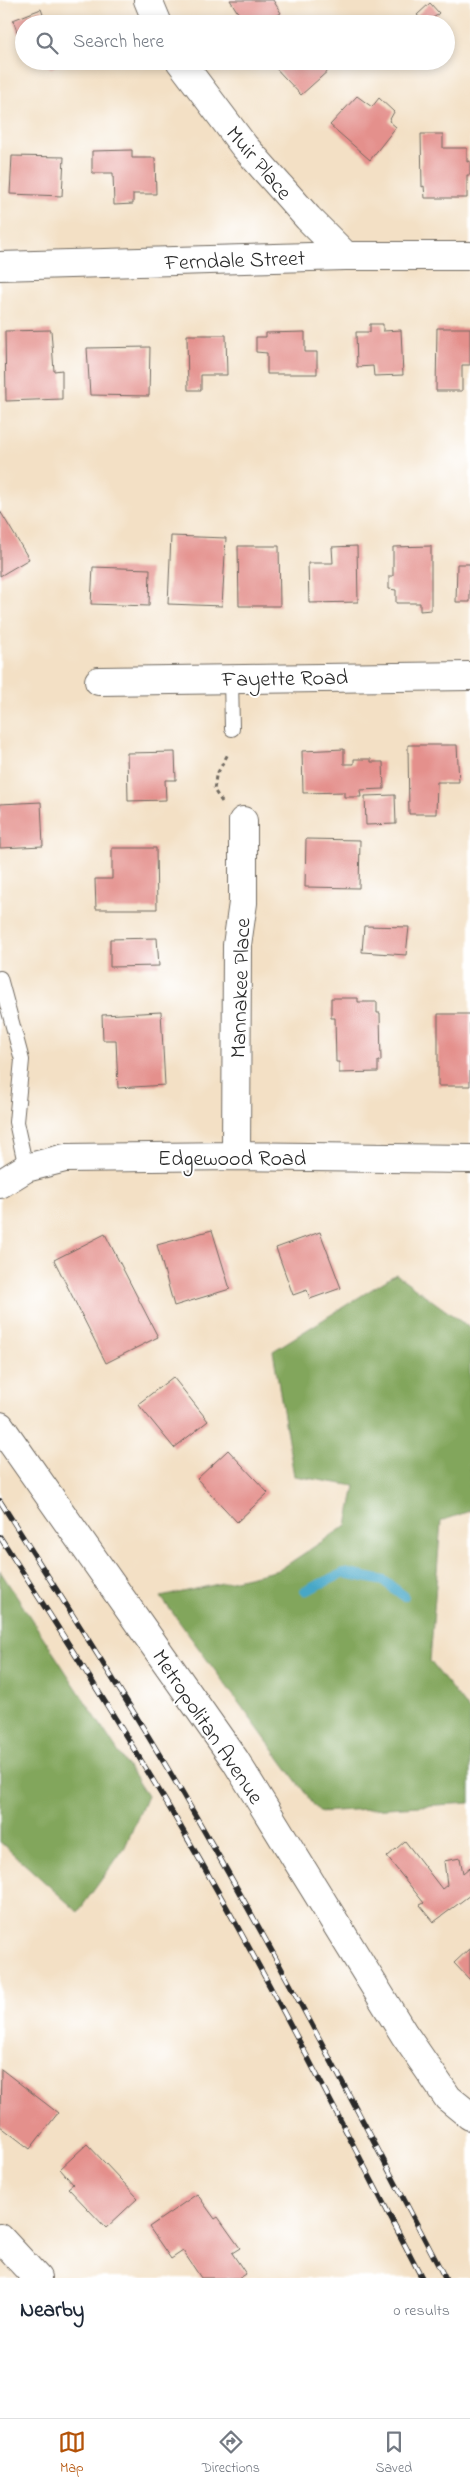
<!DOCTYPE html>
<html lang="en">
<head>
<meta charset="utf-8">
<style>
  body { margin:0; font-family:"Indie Flower",sans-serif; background:#f2f2f3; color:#1f2937 }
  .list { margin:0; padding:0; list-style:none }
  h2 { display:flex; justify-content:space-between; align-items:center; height:65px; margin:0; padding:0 20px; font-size:21px }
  h2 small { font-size:16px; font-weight:400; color:#747a83 }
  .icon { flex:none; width:28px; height:28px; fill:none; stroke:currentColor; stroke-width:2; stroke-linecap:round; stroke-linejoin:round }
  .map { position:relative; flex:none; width:470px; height:2278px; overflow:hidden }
  .search { position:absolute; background:#fff; box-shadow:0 2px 8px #0003; left:15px; right:15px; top:15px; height:55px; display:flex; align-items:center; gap:12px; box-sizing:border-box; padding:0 18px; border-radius:28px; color:#747a83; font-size:19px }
  .sheet { height:140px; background:#fff }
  nav { display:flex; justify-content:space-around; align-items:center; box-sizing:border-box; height:70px; border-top:1px solid #e0e1e3; background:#fff; font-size:14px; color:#747a83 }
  nav a { display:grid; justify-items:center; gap:2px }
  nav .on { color:#b45309 }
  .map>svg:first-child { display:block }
</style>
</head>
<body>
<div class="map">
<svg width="470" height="2278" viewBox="0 0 470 2278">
  <rect width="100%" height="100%" fill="#fff"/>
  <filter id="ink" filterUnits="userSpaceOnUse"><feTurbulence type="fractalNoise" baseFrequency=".02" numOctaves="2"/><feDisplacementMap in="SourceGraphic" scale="10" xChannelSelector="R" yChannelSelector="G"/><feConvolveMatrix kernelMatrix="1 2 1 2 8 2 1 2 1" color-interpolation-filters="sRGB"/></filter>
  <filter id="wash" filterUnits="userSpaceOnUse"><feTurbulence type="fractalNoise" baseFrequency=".0096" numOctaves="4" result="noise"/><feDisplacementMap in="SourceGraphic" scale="20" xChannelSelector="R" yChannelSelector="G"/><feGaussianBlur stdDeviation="1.12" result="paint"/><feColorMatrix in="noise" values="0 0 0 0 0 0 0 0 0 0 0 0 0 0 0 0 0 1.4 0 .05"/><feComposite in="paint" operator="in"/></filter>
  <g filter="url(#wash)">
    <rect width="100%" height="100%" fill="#f3e0c5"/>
    <path fill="#82a65c" stroke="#566844" d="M396 1274 470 1328V1511L441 1521 430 1661 470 1712V1803L319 1812 161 1597 279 1570 347 1525 355 1486 294 1476 273 1351Z
      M0 1571 147 1796 125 1847 78 1912 0 1842Z"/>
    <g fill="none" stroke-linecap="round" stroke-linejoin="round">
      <path stroke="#47a7c7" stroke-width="10" d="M305 1591 344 1573 384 1581 404 1596"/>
    </g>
    <g id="blocks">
      <path fill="#e4908c" d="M230 0H273L281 13 264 24H245Z
        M430 3 439 13 427 24 417 15Z
        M41 9 46 23 24 24V32L18 34 13 20Z
        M43 61H67L51 68Z
        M273 61H339L301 95 271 63Z
        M357 96 372 107 379 98 394 112 389 121 396 127 370 160 330 125Z
        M421 134H443V148H467V162L470 161V175H467V198H425L424 186 422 187Z
        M132 150V158H155L156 194H133V204L114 205 113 173H92V151Z
        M12 156 64 157 62 196 10 194Z
        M370 324H383V331L401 330 403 375 374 376 373 366 357 367 356 332H370Z
        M437 328H470V365H462V391H436Z
        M51 330 54 371 62 370V399L6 401 5 331Z
        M305 332V352H317V374H267V353L256 352V337H266V333Z
        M187 335H226L227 375H201V390H188Z
        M150 347 149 396 90 395 87 348Z
        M0 511 29 559 0 576Z
        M171 536 226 538 222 606 168 604Z
        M238 546H279L280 606H239Z
        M357 546 358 602 309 603 308 563H333L332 547Z
        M431 546V610L420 611V603H396V590L389 589V576H393V547Z
        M457 564H470V602H456Z
        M93 567 150 569 149 606 91 604Z
        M408 745H457L459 782H437L436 814H409Z
        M344 749V764H354V759H371V762H383L384 789 360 790 361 797H344V792L303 793 302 751Z
        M175 752 176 780H165L166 800 128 801 127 753Z
        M395 795 396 824 366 825 365 796Z
        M41 802 43 846 0 848V804Z
        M306 839 360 840 359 888 305 887Z
        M112 848H156L157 909H96L95 879H112Z
        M364 926 409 927 406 955 362 952Z
        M157 938 159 966 110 967V939Z
        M331 998H358V1002H377V1013H380L381 1061H378V1072L339 1073V1062H336L335 1018H331Z
        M161 1012 165 1085 118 1088 116 1040H103L102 1015Z
        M438 1014H470V1086H438Z
        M212 1230 230 1289 174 1306 157 1245Z
        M320 1232 341 1288 310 1299 307 1290 293 1295 276 1248Z
        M105 1234 158 1337 106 1363 54 1260Z
        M173 1377 208 1421 174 1448 138 1404Z
        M228 1450 268 1493 237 1522 197 1479Z
        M405 1841 442 1889 447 1885 444 1861 460 1858 463 1873 470 1867V1895L434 1922 420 1905 424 1903 387 1857Z
        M470 1948V1980L454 1963Z
        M1 2069 58 2113 30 2149 0 2126Z
        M87 2144 138 2198 106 2228 68 2188 73 2184 60 2169Z
        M197 2194 215 2219 218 2217 240 2248 232 2253 246 2274 240 2278H201L183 2251 171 2259 149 2227Z"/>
    </g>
  </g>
  <g filter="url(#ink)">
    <use href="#blocks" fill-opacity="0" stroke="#716a61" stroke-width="1"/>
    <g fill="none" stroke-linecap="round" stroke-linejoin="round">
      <g stroke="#716a61" stroke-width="16">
        <path id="lane" d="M231 678 232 729
          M0 978 22 1060 16 1122 26 1168"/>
      </g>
      <g stroke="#716a61" stroke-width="30">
        <path id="street" d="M148 0 158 24
          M180 61 244 146 308 218 346 256
          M0 266 346 256H470
          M99 681 470 676
          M236 1156 237 945 243 903V821
          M0 1184 26 1168 65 1158 236 1156 470 1159
          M0 2238 37 2278"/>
      </g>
      <g stroke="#716a61" stroke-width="30">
        <path id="secondary" d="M0 1426 235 1760 404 2034 448 2098 470 2116"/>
      </g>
      <path stroke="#716a61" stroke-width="3" stroke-dasharray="4 4" stroke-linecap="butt" d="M222 802 214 790 216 776 229 752"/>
      <use href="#lane" stroke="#fff" stroke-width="14"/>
      <use href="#street" stroke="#fff" stroke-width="28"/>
      <use href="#secondary" stroke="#fff" stroke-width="28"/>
      <g stroke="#2b2b2b" stroke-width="5.5">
        <path id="rail" d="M0 1501C66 1605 133 1708 195 1815 283 1966 364 2123 445 2278
          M0 1537C61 1632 122 1727 179 1824 266 1972 343 2126 422 2278"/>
      </g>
      <use href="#rail" stroke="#fff" stroke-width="4" stroke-dasharray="11" stroke-linecap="butt"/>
    </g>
  </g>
  <g text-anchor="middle" stroke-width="4" stroke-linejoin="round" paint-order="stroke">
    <g font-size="22" fill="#2b2b2b" stroke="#fff">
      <text transform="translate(260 162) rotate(50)" y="8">Muir Place</text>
      <text transform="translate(235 259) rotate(-2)" y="8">Ferndale Street</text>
      <text transform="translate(285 677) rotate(-1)" y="8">Fayette Road</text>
      <text transform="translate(239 988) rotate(-88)" y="8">Mannakee Place</text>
      <text x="232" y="1165">Edgewood Road</text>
      <text transform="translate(209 1726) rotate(56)" y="8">Metropolitan Avenue</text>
    </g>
  </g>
</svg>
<div class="search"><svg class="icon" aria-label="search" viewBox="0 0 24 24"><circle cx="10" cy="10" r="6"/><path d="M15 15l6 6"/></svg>Search here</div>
</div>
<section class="sheet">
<h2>Nearby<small>0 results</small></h2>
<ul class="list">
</ul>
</section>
<nav>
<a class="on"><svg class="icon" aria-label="map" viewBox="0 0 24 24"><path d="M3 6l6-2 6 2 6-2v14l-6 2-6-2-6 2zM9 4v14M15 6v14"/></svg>Map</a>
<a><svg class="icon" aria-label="directions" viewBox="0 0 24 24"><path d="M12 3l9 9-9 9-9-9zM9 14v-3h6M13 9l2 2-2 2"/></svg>Directions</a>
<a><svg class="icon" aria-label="saved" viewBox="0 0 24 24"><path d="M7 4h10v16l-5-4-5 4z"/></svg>Saved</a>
</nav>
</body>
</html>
